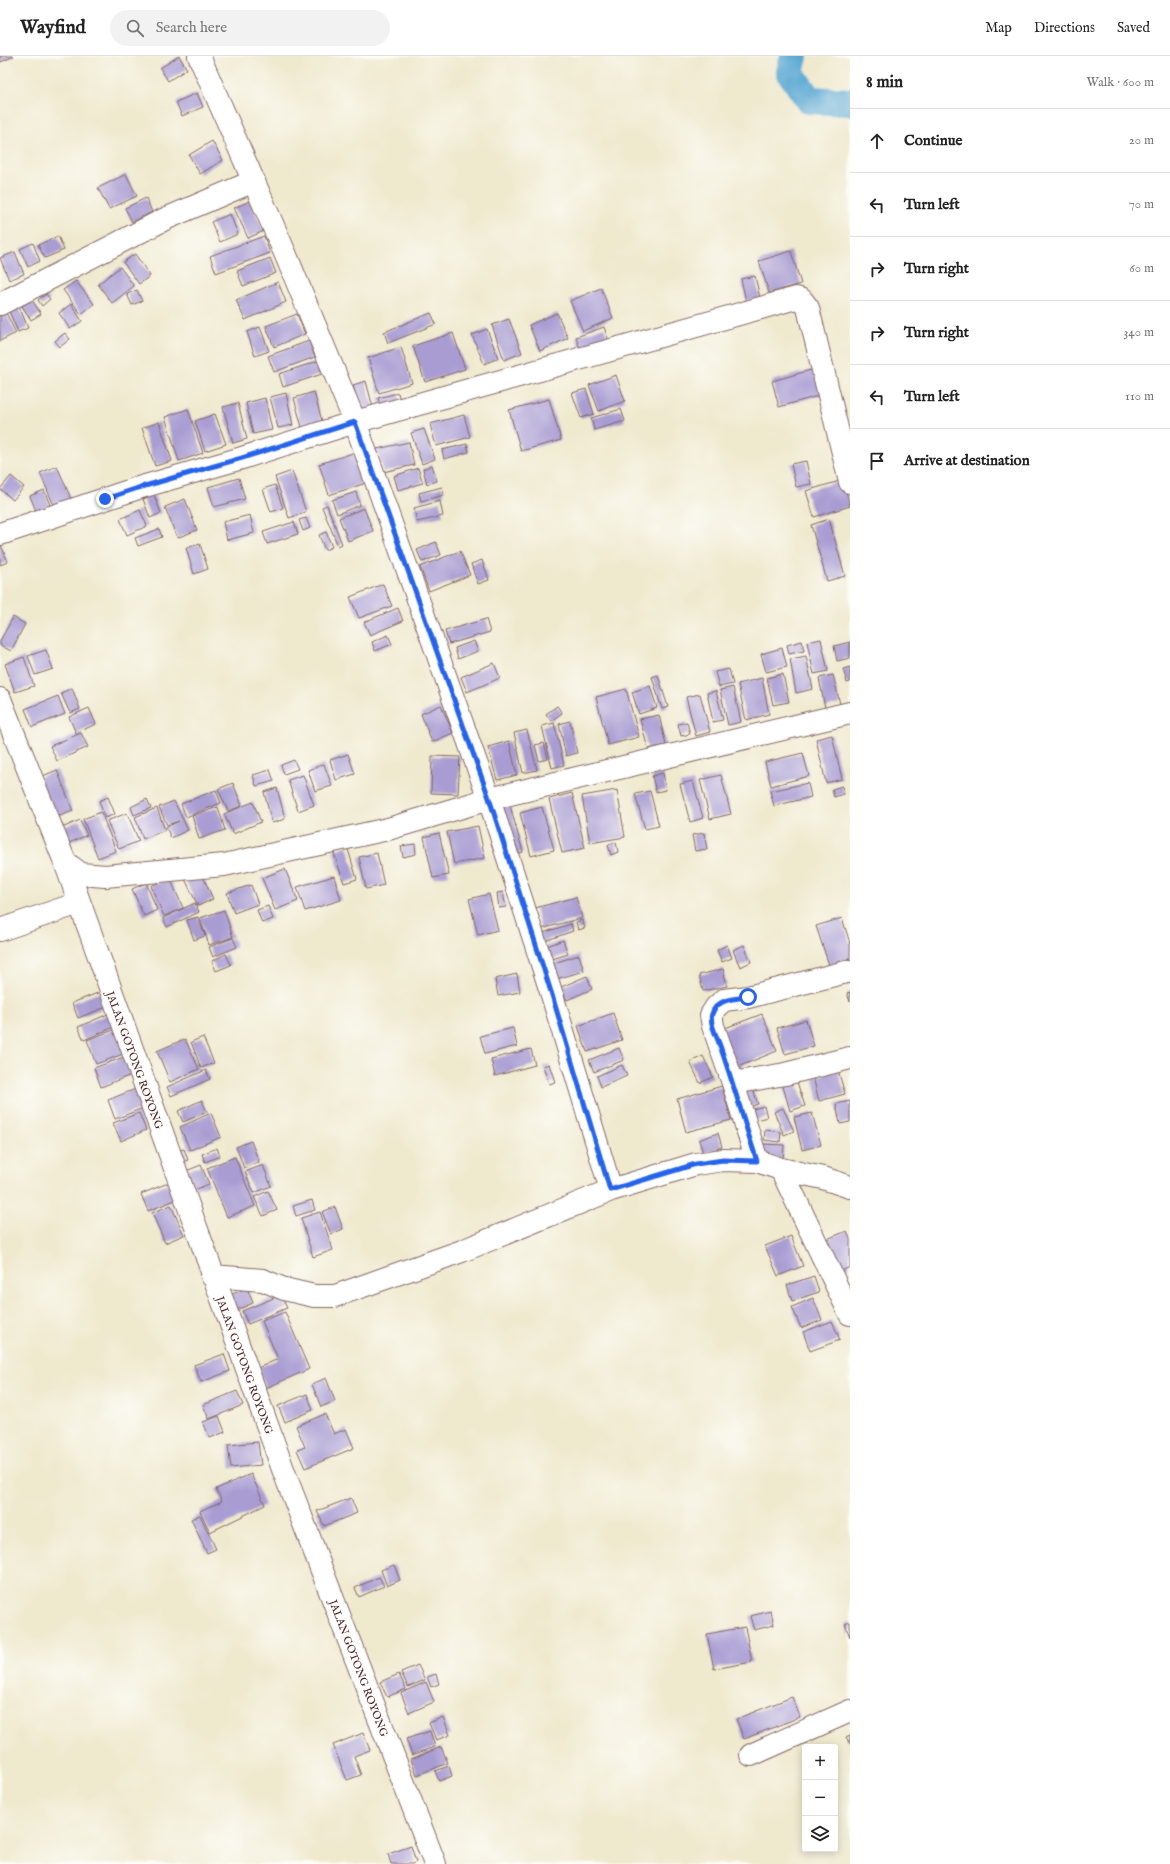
<!DOCTYPE html>
<html lang="en">
<head>
<meta charset="utf-8">
<style>
  body { margin:0; font-family:"IM FELL English",serif; background:#f2f2f2; color:#222 }
  .controls { position:absolute; right:12px; bottom:12px; display:grid; overflow:hidden; border-radius:4px; box-shadow:0 2px 10px #0003 }
  .controls button { width:36px; height:36px; display:grid; place-items:center; padding:0; border:0; border-bottom:1px solid #e0e0e0; background:#fff; color:#222; font:20px sans-serif }
  .stop { position:absolute; width:12px; height:12px; margin:-9px; border:3px solid #2563eb; border-radius:50%; background:#fff }
  .stop.end { background:#2563eb; border-color:#fff; box-shadow:0 1px 4px #0008 }
  .list { margin:0; padding:0; list-style:none }
  h2 { display:flex; justify-content:space-between; align-items:center; height:52px; margin:0; padding:0 16px; font-size:17px }
  h2 small { font-size:13px; font-weight:400; color:#767676 }
  .list li { display:grid; grid-template-columns:26px 1fr auto; gap:12px; align-items:center; box-sizing:border-box; height:64px; padding:0 16px; border-top:1px solid #e0e0e0 }
  .list b { display:block; font-size:15px; white-space:nowrap }
  .list em { font-size:13px; font-style:normal; color:#767676 }
  .icon { flex:none; width:22px; height:22px; fill:none; stroke:currentColor; stroke-width:2; stroke-linecap:round; stroke-linejoin:round }
  .map { position:relative; flex:none; width:850px; height:1808px; overflow:hidden }
  header { display:flex; align-items:center; gap:24px; box-sizing:border-box; height:56px; padding:0 20px; background:#fff; border-bottom:1px solid #e0e0e0 }
  header strong { font-size:19px }
  nav { display:flex; gap:22px; margin-inline-start:auto; font-size:14px }
  .search { width:280px; height:36px; background:#f2f2f2; display:flex; align-items:center; gap:10px; box-sizing:border-box; padding:0 14px; border-radius:22px; color:#767676; font-size:15px }
  main { display:flex }
  aside { flex:1; background:#fff }
  .map>svg:first-child { display:block }
</style>
</head>
<body>
<header>
<strong>Wayfind</strong>
<div class="search"><svg class="icon" aria-label="search" viewBox="0 0 24 24"><circle cx="10" cy="10" r="6"/><path d="M15 15l6 6"/></svg>Search here</div>
<nav><a>Map</a><a>Directions</a><a>Saved</a></nav>
</header>
<main>
<div class="map">
<svg width="850" height="1808" viewBox="0 0 850 1808">
  <rect width="100%" height="100%" fill="#fdfcf7"/>
  <filter id="ink" filterUnits="userSpaceOnUse"><feTurbulence type="fractalNoise" baseFrequency=".025" numOctaves="2"/><feDisplacementMap in="SourceGraphic" scale="8" xChannelSelector="R" yChannelSelector="G"/><feConvolveMatrix kernelMatrix="1 2 1 2 8 2 1 2 1" color-interpolation-filters="sRGB"/></filter>
  <filter id="wash" filterUnits="userSpaceOnUse"><feTurbulence type="fractalNoise" baseFrequency=".012" numOctaves="4" result="noise"/><feDisplacementMap in="SourceGraphic" scale="16" xChannelSelector="R" yChannelSelector="G"/><feGaussianBlur stdDeviation="0.9" result="paint"/><feColorMatrix in="noise" values="0 0 0 0 0 0 0 0 0 0 0 0 0 0 0 0 0 1.4 0 .05"/><feComposite in="paint" operator="in"/></filter>
  <g filter="url(#wash)">
    <rect width="100%" height="100%" fill="#efe9ce"/>
    <g fill="none" stroke-linecap="round" stroke-linejoin="round">
      <path stroke="#5aa8d3" stroke-width="28" d="M794 0 790 16 809 44 850 46"/>
    </g>
    <g id="blocks">
      <path fill="#a89cd3" d="M0 0H14L1 6Z
        M179 0 187 13 168 25 160 12Z
        M197 37 203 51 182 60 176 46Z
        M212 85 223 104 200 118 189 99Z
        M126 118 137 140 109 153 98 132Z
        M146 142 152 156 132 166 125 152Z
        M250 145 264 175 248 182 234 152Z
        M230 158 238 178 220 186 211 166Z
        M58 180 64 194 45 202 38 189Z
        M264 180 270 197 216 217 210 200Z
        M33 187 40 205 28 211 20 193Z
        M791 195 801 228 769 237 759 205Z
        M15 196 24 218 9 224 0 202Z
        M135 198 150 220 139 228 123 206Z
        M270 202 276 217 243 230 237 215Z
        M120 211 134 230 112 247 98 228Z
        M755 220 760 242 746 245 741 223Z
        M76 225 94 248 81 258 63 234Z
        M278 226 286 246 245 264 236 244Z
        M601 232 613 262 583 275 570 245Z
        M137 234 142 245 132 249 127 238Z
        M46 238 50 243 42 250 38 244Z
        M32 244 41 258 31 264 22 250Z
        M71 248 82 265 70 273 59 257Z
        M19 250 28 272 18 276 9 255Z
        M6 257 16 277 0 285V260Z
        M431 257 436 268 388 287 384 276Z
        M557 257 568 282 540 295 529 269Z
        M297 258 305 278 274 291 266 270Z
        M509 263 522 297 504 304 492 269Z
        M260 271 269 295 255 300 247 276Z
        M604 271 608 283 580 293 576 281Z
        M487 273 498 302 484 308 472 279Z
        M65 277 70 283 60 291 55 285Z
        M453 277 465 313 425 326 413 290Z
        M309 285 315 301 274 316 268 300Z
        M401 291 412 327 379 337 368 302Z
        M318 305 322 318 283 331 279 318Z
        M818 312 825 338 779 351 772 325Z
        M616 319 625 345 599 355 589 329Z
        M366 325 374 355 361 359 353 329Z
        M586 333 594 358 581 362 572 337Z
        M314 336 323 369 303 375 294 342Z
        M286 337 293 369 278 372 270 341Z
        M398 337 402 352 382 357 378 342Z
        M265 342 272 374 253 378 246 347Z
        M549 343 561 384 521 395 509 354Z
        M238 347 247 383 233 387 223 351Z
        M188 353 203 397 179 405 165 361Z
        M621 353 625 365 594 374 591 362Z
        M215 358 226 388 205 395 195 365Z
        M464 359 470 381 436 390 430 368Z
        M159 366 172 405 155 410 142 372Z
        M424 373 435 403 422 408 411 377Z
        M409 386 414 409 383 416 377 393Z
        M467 388 469 396 444 403 442 394Z
        M356 396 366 427 329 439 319 408Z
        M806 405 811 428 796 431 791 408Z
        M432 409 437 425 427 428 423 413Z
        M57 410 72 445 55 452 40 417Z
        M418 412 423 427 398 434 394 420Z
        M292 415 306 456 289 462 275 421Z
        M11 420 24 431 13 444 0 433Z
        M239 422 245 443 214 451 208 431Z
        M843 424 850 450 814 461 806 435Z
        M275 429 283 452 271 456 263 433Z
        M442 431 444 439 421 445 419 437Z
        M44 434 50 449 36 455 30 440Z
        M356 436 360 449 337 458 332 444Z
        M154 439 161 457 150 462 143 443Z
        M185 443 197 474 177 482 165 451Z
        M440 445 443 460 417 466 414 452Z
        M327 449 342 488 338 490 322 451Z
        M364 452 373 475 348 485 339 462Z
        M140 454 147 470 127 479 120 463Z
        M250 459 254 477 227 484 223 466Z
        M306 462 310 472 303 475 299 464Z
        M829 463 845 520 827 525 811 469Z
        M294 466 298 478 267 488 263 476Z
        M159 473 162 481 138 490 135 482Z
        M326 476 332 491 325 494 319 479Z
        M436 486 441 499 422 506 417 494Z
        M0 487 8 506 0 509Z
        M200 488 208 513 194 518 186 492Z
        M460 495 470 519 429 535 420 511Z
        M482 504 489 524 478 528 471 508Z
        M383 528 392 550 359 562 350 541Z
        M398 552 403 565 370 579 364 566Z
        M13 561 25 568 11 595 0 589V585Z
        M486 563 490 576 449 588 445 575Z
        M388 579 392 588 375 595 372 586Z
        M821 583 828 615 814 618 807 586Z
        M474 585 478 595 458 603 455 592Z
        M802 585 804 595 789 598 787 589Z
        M850 586V602L837 605 834 590Z
        M782 592 787 611 766 616 761 598Z
        M46 594 53 613 35 619 28 600Z
        M806 600 813 633 796 637 790 603Z
        M24 601 34 630 15 636 5 608Z
        M494 607 500 622 467 636 461 621Z
        M850 611V626L847 627 843 613Z
        M729 613 733 628 719 631 715 616Z
        M783 618 789 646 773 649 767 622Z
        M658 619 668 651 662 653 652 621Z
        M833 619 840 648 825 652 819 622Z
        M762 622 769 658 746 664 738 628Z
        M650 630 657 652 639 658 632 636Z
        M733 631 741 666 728 669 720 634Z
        M72 632 80 653 70 657 61 637Z
        M626 633 639 681 608 689 596 641Z
        M716 635 723 664 713 666 707 637Z
        M700 638 710 676 696 680 686 641Z
        M58 640 65 658 32 671 25 653Z
        M441 649 453 677 432 686 421 658Z
        M557 650 562 657 551 665 546 658Z
        M89 652 96 668 76 677 69 661Z
        M659 659 666 689 648 693 640 663Z
        M570 665 577 697 566 700 559 668Z
        M687 666 690 678 681 680 678 668Z
        M554 667 564 709 552 712 542 670Z
        M527 674 537 714 523 717 514 677Z
        M81 677 88 691 57 705 50 690Z
        M832 679 842 723 826 727 816 683Z
        M509 685 517 719 497 724 488 691Z
        M544 687 548 703 539 705 535 689Z
        M803 697 809 720 771 730 765 706Z
        M348 698 355 718 336 724 330 704Z
        M432 700 460 701 458 738 431 737Z
        M294 704 298 713 284 718 281 709Z
        M324 708 332 730 315 735 308 714Z
        M57 714 73 755 54 762 38 722Z
        M270 714 274 725 256 730 253 719Z
        M663 717 666 734 656 736 652 720Z
        M303 719 314 749 298 755 288 724Z
        M721 719 731 758 710 763 700 724Z
        M693 725 703 762 690 766 680 728Z
        M233 727 242 750 228 755 218 733Z
        M808 727 811 741 774 750 770 735Z
        M842 730 844 738 834 741 832 733Z
        M277 732 285 763 272 767 264 736Z
        M216 734 221 747 186 761 181 748Z
        M617 734 625 781 590 787 582 740Z
        M650 735 659 770 645 773 635 738Z
        M572 737 585 792 562 797 549 743Z
        M108 741 115 758 105 762 99 745Z
        M147 743 151 752 134 759 131 751Z
        M174 745 188 774 171 782 166 771 179 765 167 769 159 751Z
        M253 746 261 766 233 778 224 758Z
        M509 746 523 796 511 799 497 749Z
        M218 751 225 774 199 783 192 760Z
        M542 751 554 794 531 800 520 757Z
        M157 752 165 774 143 783 135 761Z
        M101 756 116 795 98 802 83 763Z
        M127 757 139 785 119 793 107 765Z
        M80 764 87 779 69 787 62 772Z
        M478 770 485 802 454 808 447 776Z
        M439 777 449 819 433 822 424 781Z
        M704 777 707 793 695 795 692 779Z
        M616 786 618 796 611 799 608 789Z
        M415 788 416 798 403 801 401 790Z
        M347 790 357 823 344 827 333 794Z
        M377 797 384 829 366 833 359 801Z
        M285 813 298 845 275 854 262 822Z
        M201 816 213 843 198 850 185 823Z
        M334 820 341 844 305 855 297 831Z
        M170 822 183 852 164 860 151 830Z
        M146 827 157 854 144 860 132 833Z
        M251 829 258 848 234 857 227 837Z
        M503 836 506 851 499 852 497 837Z
        M489 838 498 874 478 879 469 843Z
        M576 841 582 862 541 873 535 852Z
        M195 847 199 856 167 871 163 862Z
        M268 850 273 863 262 867 257 854Z
        M224 854 233 881 209 889 200 862Z
        M198 861 205 880 194 884 187 864Z
        M842 862 850 887V902L829 909 816 870Z
        M582 864 585 872 578 874 576 866Z
        M571 868 573 875 539 887 536 879Z
        M233 882 237 891 213 901 209 891Z
        M563 884 568 898 546 905 542 892Z
        M727 889 732 902 722 906 717 894Z
        M744 889 751 906 740 911 733 894Z
        M226 898 231 909 216 915 212 905Z
        M579 899 584 915 556 923 551 908Z
        M723 913 727 930 703 935 699 919Z
        M517 918 520 936 498 940 495 923Z
        M587 920 592 933 567 944 561 931Z
        M103 935 109 950 78 962 72 947Z
        M850 936V946L847 937Z
        M613 957 622 984 587 996 578 970Z
        M108 958 114 971 84 984 78 971Z
        M762 958 777 995 735 1012 720 974Z
        M806 964 814 990 785 998 777 972Z
        M513 972 517 990 485 998 480 980Z
        M116 973 126 997 96 1008 87 984Z
        M203 981 214 1007 201 1012 191 986Z
        M185 983 199 1013 170 1026 157 995Z
        M619 992 624 1004 594 1016 589 1004Z
        M531 993 535 1009 495 1020 491 1003Z
        M703 1000 713 1021 700 1027 690 1006Z
        M124 1001 131 1019 101 1031 94 1012Z
        M549 1008 555 1026 549 1028 543 1010Z
        M622 1009 627 1020 601 1031 597 1020Z
        M206 1014 210 1023 171 1040 167 1031Z
        M838 1014 845 1038 819 1045 813 1021Z
        M796 1023 805 1050 790 1055 782 1027Z
        M722 1030 731 1064 686 1076 677 1043Z
        M138 1032 146 1051 115 1063 108 1044Z
        M753 1033 758 1048 747 1052 742 1036Z
        M202 1044 207 1056 183 1066 178 1055Z
        M850 1045V1066L840 1068 836 1048Z
        M764 1050 767 1061 753 1065 750 1054Z
        M783 1052 794 1075 784 1079 774 1056Z
        M139 1057 146 1074 121 1085 113 1067Z
        M211 1057 221 1081 190 1094 180 1071Z
        M812 1057 821 1089 802 1094 794 1061Z
        M765 1074 781 1076 780 1086 764 1084Z
        M718 1077 722 1091 703 1097 699 1084Z
        M251 1085 259 1106 244 1112 236 1091Z
        M763 1088 784 1089 783 1103 762 1101Z
        M217 1092 220 1100 205 1106 202 1098Z
        M184 1093 188 1104 181 1107 177 1095Z
        M235 1101 255 1150 227 1161 207 1112Z
        M201 1109 209 1128 194 1134 186 1115Z
        M263 1109 271 1130 254 1137 245 1116Z
        M173 1125 180 1142 148 1155 141 1138Z
        M268 1135 277 1154 263 1160 254 1141Z
        M312 1144 315 1154 296 1160 293 1150Z
        M171 1149 184 1179 165 1187 152 1157Z
        M335 1151 343 1173 331 1178 322 1156Z
        M320 1156 333 1194 313 1201 301 1162Z
        M847 1175 850 1183V1211L839 1216 827 1183Z
        M791 1180 803 1210 778 1220 765 1190Z
        M814 1220 819 1236 792 1245 787 1229Z
        M247 1232 253 1247 235 1255 228 1240Z
        M281 1239 287 1252 248 1268 242 1255Z
        M813 1242 822 1264 801 1272 792 1251Z
        M285 1256 309 1313 266 1332 258 1312 278 1303 262 1265Z
        M832 1265 840 1284 810 1295 803 1276Z
        M224 1298 230 1315 201 1326 194 1309Z
        M326 1322 335 1345 321 1351 312 1328Z
        M237 1335 243 1349 209 1363 203 1349Z
        M307 1338 313 1354 285 1366 278 1350Z
        M325 1358 334 1378 346 1373 354 1392 305 1412 297 1394 305 1391 296 1370Z
        M219 1360 225 1376 210 1382 203 1366Z
        M258 1386 261 1409 231 1412 228 1389Z
        M251 1418 265 1449 210 1476 200 1455 222 1445 216 1433Z
        M351 1442 357 1457 324 1470 317 1455Z
        M200 1459 216 1493 207 1497 191 1463Z
        M394 1509 400 1524 387 1530 381 1514Z
        M379 1521 384 1530 359 1541 355 1532Z
        M771 1555 774 1569 754 1574 750 1560Z
        M850 1566V1581L845 1568Z
        M745 1571 752 1606 714 1613 707 1578Z
        M418 1609 425 1624 408 1631 401 1616Z
        M399 1618 406 1633 387 1641 380 1626Z
        M436 1618 439 1628 431 1631 427 1621Z
        M426 1626 434 1646 409 1657 401 1637Z
        M792 1641 800 1661 744 1683 736 1663Z
        M443 1661 450 1679 436 1684 429 1667Z
        M430 1675 435 1691 412 1699 406 1683Z
        M363 1677 370 1694 354 1700 361 1719 347 1724 333 1689Z
        M850 1679V1688L846 1681Z
        M441 1691 448 1707 417 1719 411 1703Z
        M449 1710 452 1720 439 1725 435 1715Z
        M411 1790 416 1806 412 1808H391L388 1798Z"/>
    </g>
  </g>
  <g filter="url(#ink)">
    <use href="#blocks" fill-opacity="0" stroke="#846664" stroke-width="1"/>
    <g fill="none" stroke-linecap="round" stroke-linejoin="round">
      <g stroke="#846664" stroke-width="24">
        <path id="minor" d="M199 0 285 197 355 366 489 743 552 939 611 1134
          M0 248 165 163 254 125
          M0 478 138 432 242 402 355 366 796 242 802 244 808 252 850 426
          M0 643 65 806 81 818 105 820 224 809 388 773 489 743 850 657
          M65 806 284 1416 435 1808
          M0 874 79 847
          M733 1027 785 1018 850 1002
          M757 1105 733 1027 713 970 711 959 716 951 724 944 748 941 850 915
          M781 1113 850 1258
          M212 1220 263 1224 284 1233 314 1240H335L462 1195 611 1134 696 1108 723 1104 757 1105 781 1113 823 1122 850 1131
          M751 1699 850 1655"/>
      </g>
      <use href="#minor" stroke="#fff" stroke-width="22"/>
    </g>
  </g>
  <g fill="none" stroke-linecap="round" stroke-linejoin="round" filter="url(#ink)">
    <path stroke="#2563eb" stroke-width="5" d="M105 443 138 432 242 402 355 366 489 742 552 939 610 1134 696 1108 723 1104 757 1105C744 1066 733 1026 719 987 716 979 709 966 712 958 717 942 735 943 748 941"/>
  </g>
  <g text-anchor="middle" stroke-width="3.5" stroke-linejoin="round" paint-order="stroke">
    <g font-size="11" fill="#4a1f2b" stroke="#fdfcf7">
      <text transform="translate(135 1004) rotate(70)" y="4">JALAN GOTONG ROYONG</text>
      <text transform="translate(245 1309) rotate(70)" y="4">JALAN GOTONG ROYONG</text>
      <text transform="translate(359 1612) rotate(69)" y="4">JALAN GOTONG ROYONG</text>
    </g>
  </g>
</svg>
<div class="controls">
<button>+</button>
<button>−</button>
<button><svg class="icon" aria-label="layers" viewBox="0 0 24 24"><path d="M12 4l9 5-9 5-9-5zM3 14l9 5 9-5"/></svg></button>
</div>
<div class="stop" style="left:748px;top:941px"></div>
<div class="stop end" style="left:105px;top:443px"></div>
</div>
<aside>
<h2>8 min<small>Walk · 600 m</small></h2>
<ul class="list">
<li><svg class="icon" aria-label="ahead" viewBox="0 0 24 24"><path d="M12 20V5M6 11l6-6 6 6"/></svg><div><b>Continue</b></div><em>20 m</em></li>
<li><svg class="icon" aria-label="left" viewBox="0 0 24 24"><path d="M17 20v-9H6M10 6l-5 5 5 5"/></svg><div><b>Turn left</b></div><em>70 m</em></li>
<li><svg class="icon" aria-label="right" viewBox="0 0 24 24"><path d="M7 20v-9h11M14 6l5 5-5 5"/></svg><div><b>Turn right</b></div><em>60 m</em></li>
<li><svg class="icon" aria-label="right" viewBox="0 0 24 24"><path d="M7 20v-9h11M14 6l5 5-5 5"/></svg><div><b>Turn right</b></div><em>340 m</em></li>
<li><svg class="icon" aria-label="left" viewBox="0 0 24 24"><path d="M17 20v-9H6M10 6l-5 5 5 5"/></svg><div><b>Turn left</b></div><em>110 m</em></li>
<li><svg class="icon" aria-label="arrive" viewBox="0 0 24 24"><path d="M6 21V4h12l-3 4 3 4H6"/></svg><div><b>Arrive at destination</b></div></li>
</ul>
</aside>
</main>
</body>
</html>
